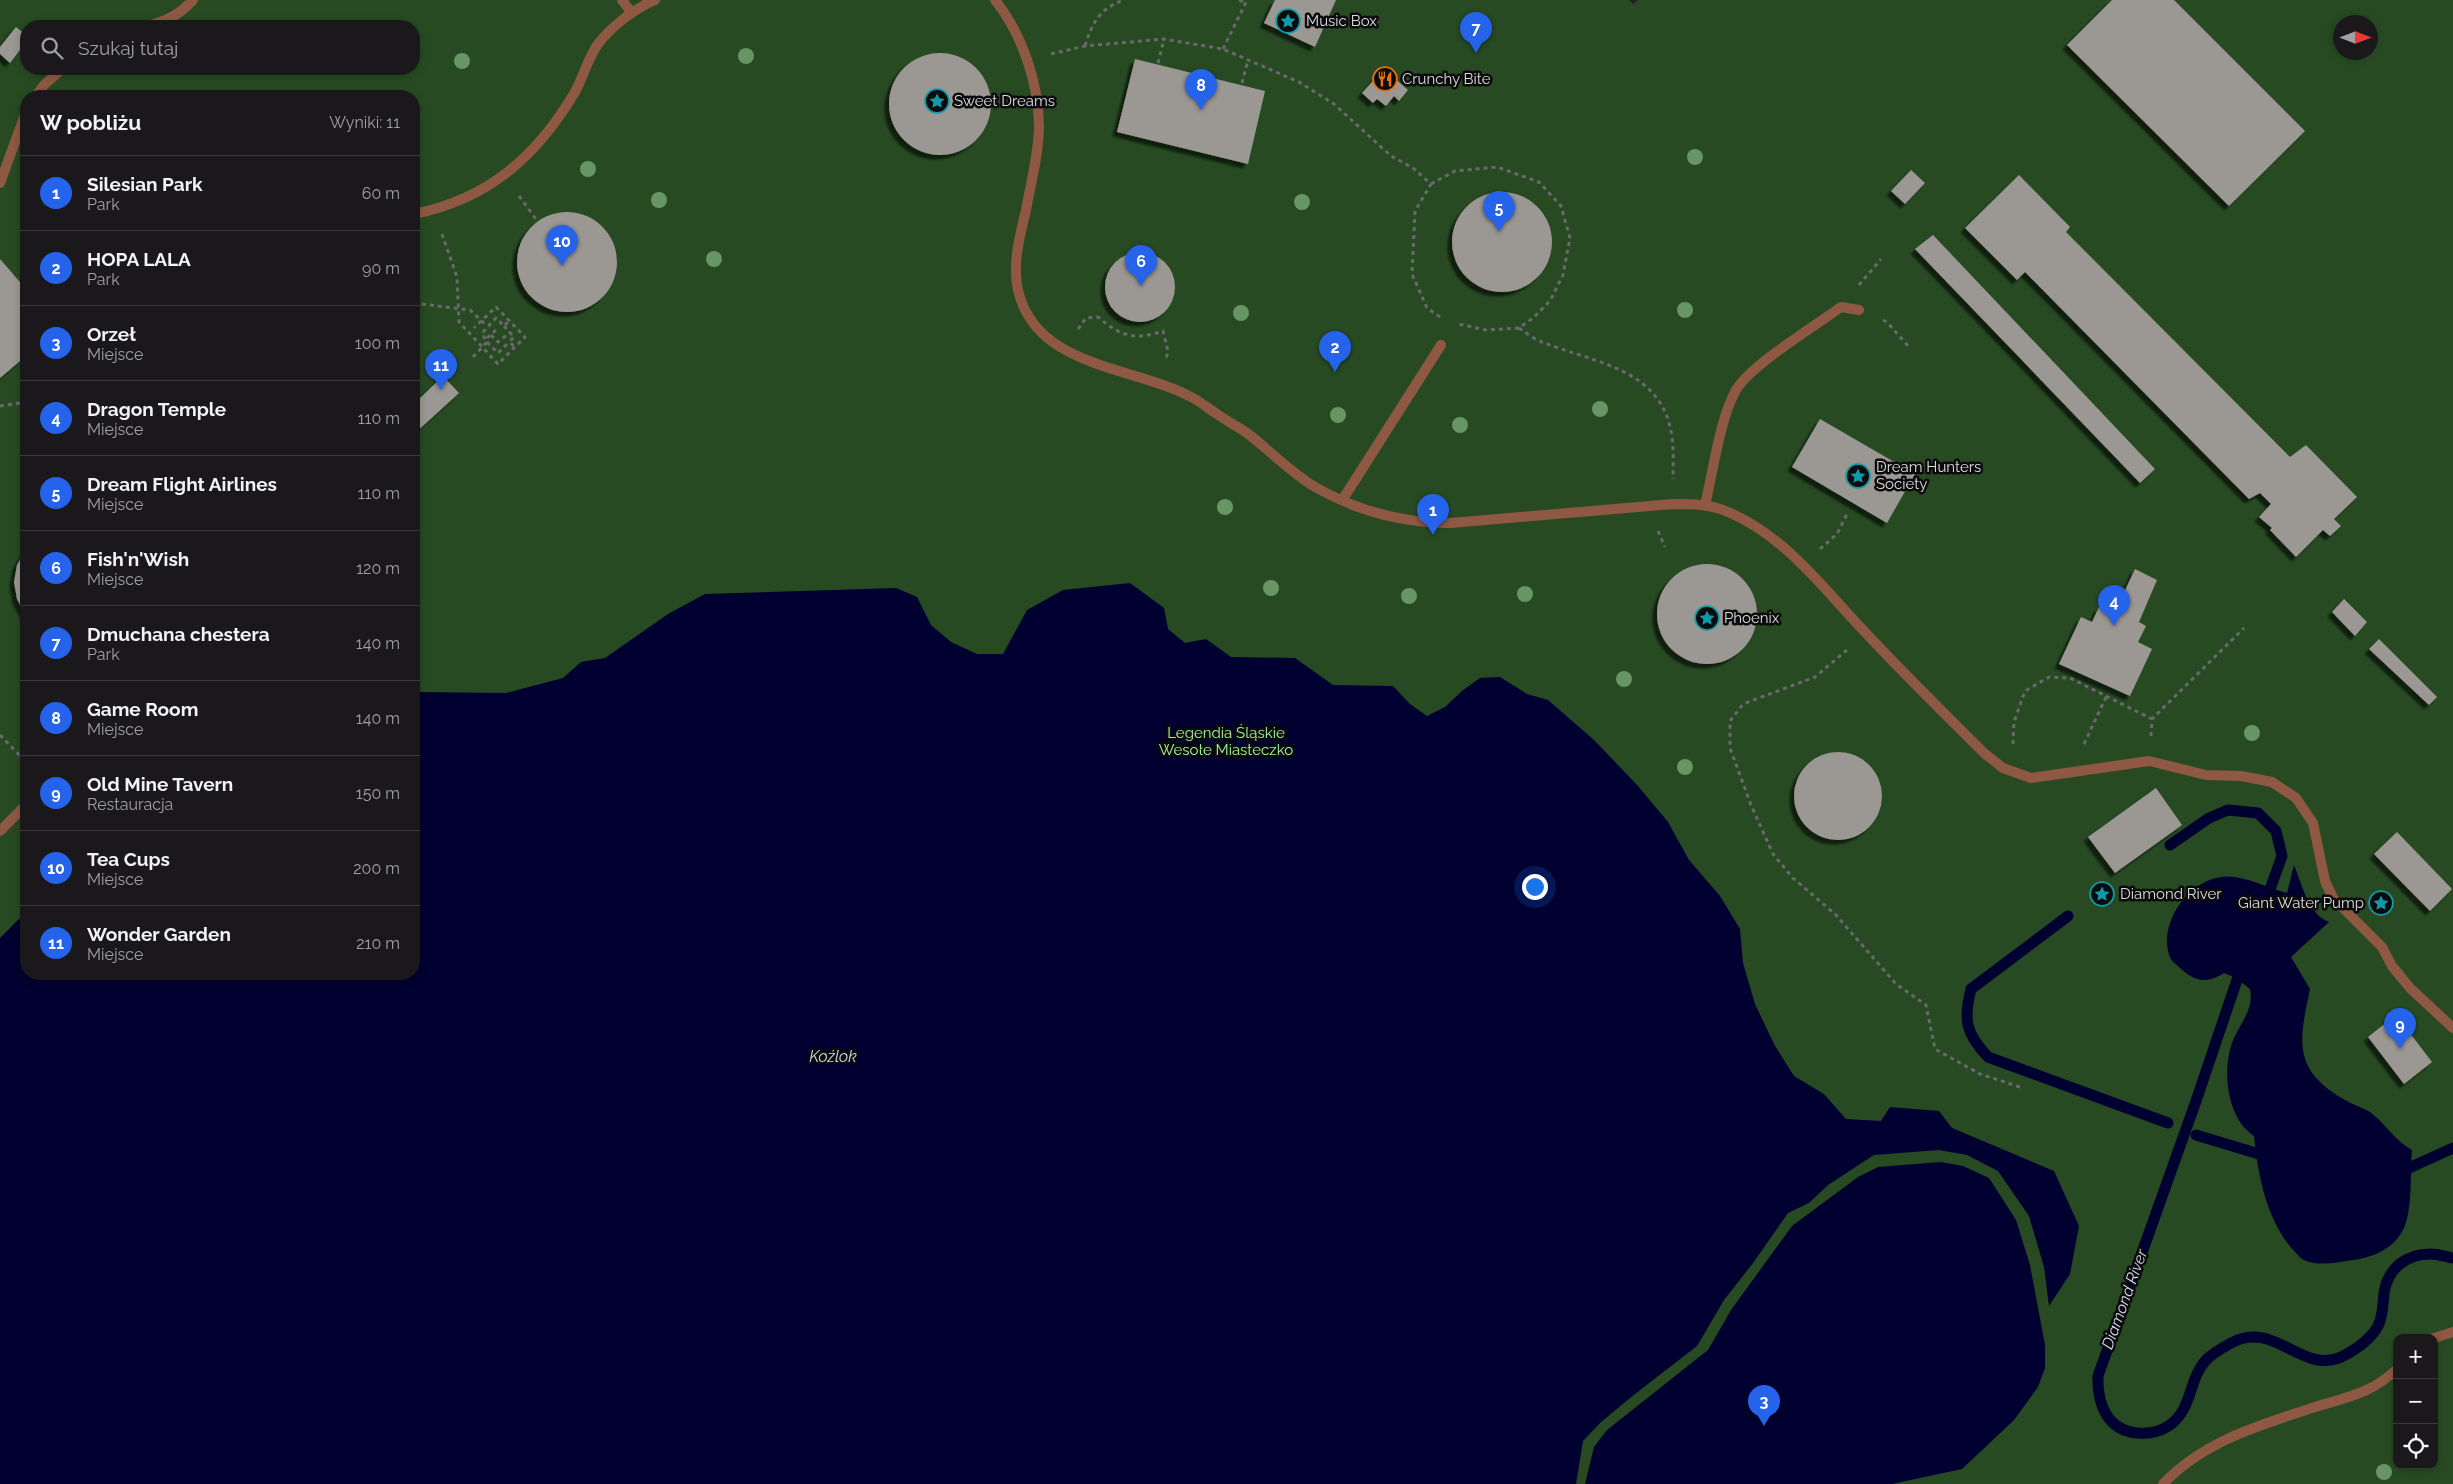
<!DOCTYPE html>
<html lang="pl">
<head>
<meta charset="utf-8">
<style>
  body { margin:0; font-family:Raleway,sans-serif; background:#232124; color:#f1f3f6 }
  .controls { position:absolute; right:15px; bottom:15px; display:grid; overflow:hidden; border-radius:10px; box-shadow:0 2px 8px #0003 }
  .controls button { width:45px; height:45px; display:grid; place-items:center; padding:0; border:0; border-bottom:1px solid #38373a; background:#1a181b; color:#f1f3f6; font:25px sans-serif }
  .compass { position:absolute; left:2333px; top:15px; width:45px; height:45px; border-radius:50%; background:#1a181b; box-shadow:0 2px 8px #0003; rotate:90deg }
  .you { position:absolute; left:1534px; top:886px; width:18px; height:18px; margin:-12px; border:4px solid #fff; border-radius:50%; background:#1a73e8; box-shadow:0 0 0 8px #1a73e833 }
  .badge { display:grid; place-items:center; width:32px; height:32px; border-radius:50%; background:#2563eb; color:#fff; font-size:16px; font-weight:700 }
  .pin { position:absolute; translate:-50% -41px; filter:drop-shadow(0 1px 2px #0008) }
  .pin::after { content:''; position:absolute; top:26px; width:18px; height:15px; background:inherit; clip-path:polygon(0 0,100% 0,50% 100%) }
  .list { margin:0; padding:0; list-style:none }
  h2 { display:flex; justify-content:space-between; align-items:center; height:65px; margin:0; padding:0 20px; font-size:21px }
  h2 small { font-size:16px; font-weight:400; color:#9fa0a3 }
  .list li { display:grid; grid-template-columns:32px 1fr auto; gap:15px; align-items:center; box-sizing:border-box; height:75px; padding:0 20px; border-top:1px solid #38373a }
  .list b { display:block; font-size:19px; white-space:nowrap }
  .list p { margin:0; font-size:16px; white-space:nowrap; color:#9fa0a3 }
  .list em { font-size:16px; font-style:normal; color:#9fa0a3 }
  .icon { flex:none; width:28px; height:28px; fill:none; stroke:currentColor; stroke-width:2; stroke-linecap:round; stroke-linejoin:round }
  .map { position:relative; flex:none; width:2453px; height:1484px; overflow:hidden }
  .search { position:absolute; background:#1a181b; box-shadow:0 2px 8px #0003; left:20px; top:20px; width:400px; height:55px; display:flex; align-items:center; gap:12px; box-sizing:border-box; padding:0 18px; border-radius:20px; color:#9fa0a3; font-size:19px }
  .panel { position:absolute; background:#1a181b; box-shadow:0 2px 8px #0003; left:20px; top:90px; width:400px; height:890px; border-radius:20px }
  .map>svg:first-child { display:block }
</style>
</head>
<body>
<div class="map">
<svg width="2453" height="1484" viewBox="0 0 2453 1484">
  <defs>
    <filter id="shadow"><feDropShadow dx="-4.5" dy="4.5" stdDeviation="1" flood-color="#0009"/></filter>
  </defs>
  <rect width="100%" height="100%" fill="#222024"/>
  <path fill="#274a23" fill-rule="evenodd" d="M0 0H1629L1633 4 1638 0H2453V1484H0ZM2340 22H2370V52H2340ZM26 26H414V69H26ZM26 96H414V974H26ZM2397 1338H2434V1465H2397Z"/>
  <path fill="#000130" d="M1130 583 1164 608 1168 629 1185 643 1206 639 1231 657 1295 658 1333 685 1393 686 1410 704 1427 716 1445 707 1462 691 1480 678 1500 677 1527 694 1548 700 1594 740 1638 786 1668 822 1689 860 1720 896 1740 929 1743 963 1755 1004 1775 1046 1794 1076 1824 1094 1846 1119 1881 1121 1890 1107 1939 1111 1952 1128 2054 1171 2079 1226 2070 1274 2049 1306 2044 1267 2029 1216 1998 1171 1967 1155 1939 1150 1874 1155 1828 1185 1809 1203 1788 1213 1753 1263 1724 1300 1697 1346 1635 1394 1601 1422 1583 1441 1576 1484H0V938L26 912V974H414V692L506 693 563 678 581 662 605 658 668 614 705 594 896 588 917 597 931 625 951 642 977 654H1003L1027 610 1063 590Z
    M2294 865C2302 884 2308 914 2329 922L2291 957 2310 989C2299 1041 2292 1070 2345 1100 2353 1105 2362 1107 2370 1112 2385 1123 2395 1141 2412 1150 2410 1172 2413 1211 2403 1230 2393 1249 2374 1257 2353 1260 2338 1262 2319 1267 2304 1260 2301 1259 2298 1255 2296 1253 2267 1223 2258 1176 2254 1136 2226 1118 2221 1067 2234 1038 2242 1021 2254 1008 2250 989L2236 978 2224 973C2207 984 2195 982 2180 968 2177 965 2171 961 2170 957 2157 925 2188 881 2221 877 2243 874 2266 888 2287 893Z
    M1941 1162 1963 1166 1989 1178 2016 1220 2030 1265 2045 1345V1368L2038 1387 2014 1420 1962 1469 1892 1484H1585L1594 1447 1607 1430 1708 1350 1731 1310 1792 1226 1858 1177 1878 1167Z"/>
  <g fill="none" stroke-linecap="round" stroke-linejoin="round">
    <path stroke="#000130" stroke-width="11" d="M2170 845 2209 818 2228 810 2258 813 2276 831 2282 856 2265 903
      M2068 916 1971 989C1963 1020 1966 1034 1988 1057L2168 1123
      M2242 965 2195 1104 2098 1376C2097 1403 2107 1431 2138 1433 2150 1434 2160 1432 2170 1425 2193 1408 2188 1380 2206 1360 2213 1353 2222 1348 2231 1343 2277 1318 2303 1380 2347 1354 2359 1347 2371 1339 2378 1326 2383 1316 2383 1304 2384 1293 2388 1268 2406 1254 2431 1254 2438 1254 2446 1257 2453 1258
      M2196 1135 2269 1157
      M2398 1173 2453 1148"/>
  </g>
  <path fill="#9b9793" filter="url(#shadow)" d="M1275 0H1336L1315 47 1264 23Z
    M2112 0H2174L2305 131 2229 206 2067 45Z
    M16 27 26 35V42L10 63 0 54V47Z
    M889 104a51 51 0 1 1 102 0a51 51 0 1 1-102 0Z
    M1135 59 1265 91 1248 164 1117 132Z
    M1384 69 1408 90 1399 101 1394 96 1386 106 1377 99 1373 103 1362 93Z
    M1911 170 1925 183 1905 204 1891 191Z
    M2019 175 2070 227 2066 232 2290 457 2306 445 2357 497 2334 519 2341 526 2330 536 2323 530 2296 557 2270 530 2272 528 2259 517 2271 504 2260 493 2249 499 2025 272 2017 280 1965 228Z
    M1452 242a50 50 0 1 1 100 0a50 50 0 1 1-100 0Z
    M517 262a50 50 0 1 1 100 0a50 50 0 1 1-100 0Z
    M1933 235 2155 469 2140 483 1915 249Z
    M1105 287a35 35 0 1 1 70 0a35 35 0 1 1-70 0Z
    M0 259 26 289V356L0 378Z
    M443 376 459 393 414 434V404Z
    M1820 419 1915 474 1887 523 1792 467Z
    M26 550V616L17 599 14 582 17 565Z
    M1657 614a50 50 0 1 1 100 0a50 50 0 1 1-100 0Z
    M2135 569 2157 580 2139 622 2146 626 2138 642 2152 649 2130 696 2059 664 2081 617 2092 622 2099 607 2114 614Z
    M2344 599 2367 622 2355 636 2332 612Z
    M2379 639 2437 697 2429 705 2369 649Z
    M1794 796a44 44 0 1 1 88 0a44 44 0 1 1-88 0Z
    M2156 788 2182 825 2115 873 2088 837Z
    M2397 832 2452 889 2430 911 2374 854Z
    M2396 1015 2432 1062 2404 1084 2368 1037Z"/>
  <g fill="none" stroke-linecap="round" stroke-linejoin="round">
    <path stroke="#69686b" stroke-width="3" stroke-dasharray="4 4" stroke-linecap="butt" d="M1239 0 1246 3
      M1085 46C1092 23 1100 8 1124 0
      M1223 49 1247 0
      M1051 54 1085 46 1164 39 1223 49 1299 82 1334 104 1391 156 1413 168 1431 184 1415 211 1412 274 1427 308 1443 319
      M1158 63 1164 39
      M1242 83 1248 60
      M1431 184 1455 171 1497 167 1539 182 1561 206 1570 238 1563 275 1550 301 1533 318 1519 328 1486 330 1458 324
      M519 196 536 219
      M442 234 457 277 459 322 498 364 525 337 496 307 474 328
      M1859 285 1881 259
      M414 303 470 310 487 326
      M1883 320 1887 322 1909 347
      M504 326 514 337 509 342 515 347
      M1519 328C1526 333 1534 339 1542 342 1594 363 1663 368 1672 437 1674 451 1673 466 1673 479
      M1078 329 1086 318 1098 317C1120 336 1135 341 1163 331L1168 351 1166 359
      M491 335 498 342 510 332
      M487 338 496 330 498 332
      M487 342 498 353 509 342
      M473 357 487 342 482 333 496 318 504 326 509 321
      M0 406 26 402
      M1658 531 1665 547
      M1820 549 1837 534 1848 512
      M1847 650 1815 677 1743 704 1730 721V748L1751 805 1773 854 1793 878 1836 915 1896 984 1926 1005 1935 1049 1980 1074 2020 1087
      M0 735 26 762
      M2151 736 2152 719 2244 628
      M2013 744 2014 722 2025 691 2049 677 2070 678 2152 719
      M2084 744 2106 697"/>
    <path stroke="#8f5842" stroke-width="10" d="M147 26C167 21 179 15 193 0
      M36 96 44 85 62 69
      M0 183 26 112"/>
    <path stroke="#8f5842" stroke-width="10" d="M622 0 631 12
      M995 0C1022 34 1038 81 1039 125 1039 153 1031 182 1026 210 1020 235 1012 264 1018 290 1036 369 1136 366 1193 398 1202 403 1209 409 1217 414 1228 422 1241 428 1251 436 1272 453 1292 473 1315 487 1357 511 1403 523 1451 523L1673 504C1692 504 1710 504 1728 512 1785 536 1823 588 1864 631 1903 673 1944 713 1984 753L2003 768 2031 778 2149 761 2206 775 2241 776 2272 782 2296 798 2313 823 2325 881 2333 898 2382 947 2392 966 2410 988 2453 1028
      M414 214C489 199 537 156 575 92 583 77 588 58 598 44 611 27 635 8 655 0
      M1343 499 1441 345
      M1705 505C1713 472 1720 418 1736 390 1752 364 1815 326 1841 307L1859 310
      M0 831 26 805
      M2434 1338 2453 1332
      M2163 1484C2204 1441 2260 1425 2315 1407 2347 1397 2371 1394 2397 1369"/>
  </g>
  <g fill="#689564">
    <circle cx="746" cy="56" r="8"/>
    <circle cx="462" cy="61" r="8"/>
    <circle cx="1695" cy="157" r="8"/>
    <circle cx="588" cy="169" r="8"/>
    <circle cx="659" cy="200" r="8"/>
    <circle cx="1302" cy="202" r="8"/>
    <circle cx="714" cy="259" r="8"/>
    <circle cx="1685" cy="310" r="8"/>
    <circle cx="1241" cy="313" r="8"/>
    <circle cx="1600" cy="409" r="8"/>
    <circle cx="1338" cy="415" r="8"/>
    <circle cx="1460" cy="425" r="8"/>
    <circle cx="1225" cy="507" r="8"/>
    <circle cx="1271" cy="588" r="8"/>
    <circle cx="1525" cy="594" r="8"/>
    <circle cx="1409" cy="596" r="8"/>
    <circle cx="1624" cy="679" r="8"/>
    <circle cx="2252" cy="733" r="8"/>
    <circle cx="1685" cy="767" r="8"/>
    <circle cx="2384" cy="1472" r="8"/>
  </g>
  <defs>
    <g id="sight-ring" transform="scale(1.25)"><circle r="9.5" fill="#0b0a0c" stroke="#0f9aa8" stroke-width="1.5"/><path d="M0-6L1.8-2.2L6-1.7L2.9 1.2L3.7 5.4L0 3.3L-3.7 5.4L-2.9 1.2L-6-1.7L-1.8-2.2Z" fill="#0f9aa8"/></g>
    <g id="restaurant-ring" transform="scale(1.25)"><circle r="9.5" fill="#0b0a0c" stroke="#e8710a" stroke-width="1.5"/><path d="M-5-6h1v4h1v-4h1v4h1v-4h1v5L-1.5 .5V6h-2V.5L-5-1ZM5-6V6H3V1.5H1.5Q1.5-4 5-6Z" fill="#e8710a"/></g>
  </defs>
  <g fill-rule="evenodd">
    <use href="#sight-ring" x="1288" y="21"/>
    <use href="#restaurant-ring" x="1385" y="79"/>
    <use href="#sight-ring" x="937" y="101"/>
    <use href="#sight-ring" x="1858" y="476"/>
    <use href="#sight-ring" x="1707" y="618"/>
    <use href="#sight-ring" x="2102" y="894"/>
    <use href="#sight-ring" x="2381" y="903"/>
  </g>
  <g text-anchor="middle" stroke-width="5" stroke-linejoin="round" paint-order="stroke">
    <g font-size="15" fill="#dedde0" stroke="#0b0a0c" text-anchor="start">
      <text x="1306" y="26">Music Box</text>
      <text x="1402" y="84">Crunchy Bite</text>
      <text x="954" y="106">Sweet Dreams</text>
      <text x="1876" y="472">Dream Hunters<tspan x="1876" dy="17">Society</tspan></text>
      <text x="1724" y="623">Phoenix</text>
      <text x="2120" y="899">Diamond River</text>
      <text x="2364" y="908" text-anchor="end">Giant Water Pump</text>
    </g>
    <g font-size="15" fill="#a1f598" stroke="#0b0a0c">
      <text x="1226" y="738">Legendia Śląskie<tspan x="1226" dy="17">Wesołe Miasteczko</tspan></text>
    </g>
    <g font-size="16" font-style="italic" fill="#d1dcf0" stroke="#0b0a0c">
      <text x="833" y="1062">Koźlok</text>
      <text transform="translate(2124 1299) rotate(-70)" y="6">Diamond River</text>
    </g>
  </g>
</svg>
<div class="controls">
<button>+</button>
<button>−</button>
<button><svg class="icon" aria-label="locate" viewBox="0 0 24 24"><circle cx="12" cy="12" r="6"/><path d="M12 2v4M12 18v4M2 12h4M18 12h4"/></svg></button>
</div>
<svg class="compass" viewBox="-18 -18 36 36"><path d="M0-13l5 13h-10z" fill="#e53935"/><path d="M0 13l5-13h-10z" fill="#9fa0a3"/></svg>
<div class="you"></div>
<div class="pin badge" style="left:1433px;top:535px">1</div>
<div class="pin badge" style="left:1335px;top:372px">2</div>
<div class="pin badge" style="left:1764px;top:1426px">3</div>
<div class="pin badge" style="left:2114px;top:626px">4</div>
<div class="pin badge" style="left:1499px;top:232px">5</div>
<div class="pin badge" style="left:1141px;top:286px">6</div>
<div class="pin badge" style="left:1476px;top:53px">7</div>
<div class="pin badge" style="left:1201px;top:110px">8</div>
<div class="pin badge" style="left:2400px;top:1049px">9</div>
<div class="pin badge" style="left:562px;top:266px">10</div>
<div class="pin badge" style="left:441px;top:390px">11</div>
<div class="search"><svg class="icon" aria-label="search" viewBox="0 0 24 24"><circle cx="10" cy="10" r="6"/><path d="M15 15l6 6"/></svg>Szukaj tutaj</div>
<section class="panel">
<h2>W pobliżu<small>Wyniki: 11</small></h2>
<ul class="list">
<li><span class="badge">1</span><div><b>Silesian Park</b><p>Park</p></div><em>60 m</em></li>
<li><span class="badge">2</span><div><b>HOPA LALA</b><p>Park</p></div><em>90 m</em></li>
<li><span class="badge">3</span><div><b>Orzeł</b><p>Miejsce</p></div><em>100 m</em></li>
<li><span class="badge">4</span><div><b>Dragon Temple</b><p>Miejsce</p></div><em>110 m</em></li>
<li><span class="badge">5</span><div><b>Dream Flight Airlines</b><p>Miejsce</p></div><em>110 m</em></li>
<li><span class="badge">6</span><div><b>Fish'n'Wish</b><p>Miejsce</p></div><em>120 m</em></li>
<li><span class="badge">7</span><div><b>Dmuchana chestera</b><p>Park</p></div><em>140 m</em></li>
<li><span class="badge">8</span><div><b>Game Room</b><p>Miejsce</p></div><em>140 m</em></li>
<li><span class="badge">9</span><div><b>Old Mine Tavern</b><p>Restauracja</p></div><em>150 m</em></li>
<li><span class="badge">10</span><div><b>Tea Cups</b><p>Miejsce</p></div><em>200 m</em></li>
<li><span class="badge">11</span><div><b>Wonder Garden</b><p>Miejsce</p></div><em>210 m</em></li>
</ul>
</section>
</div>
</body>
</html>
